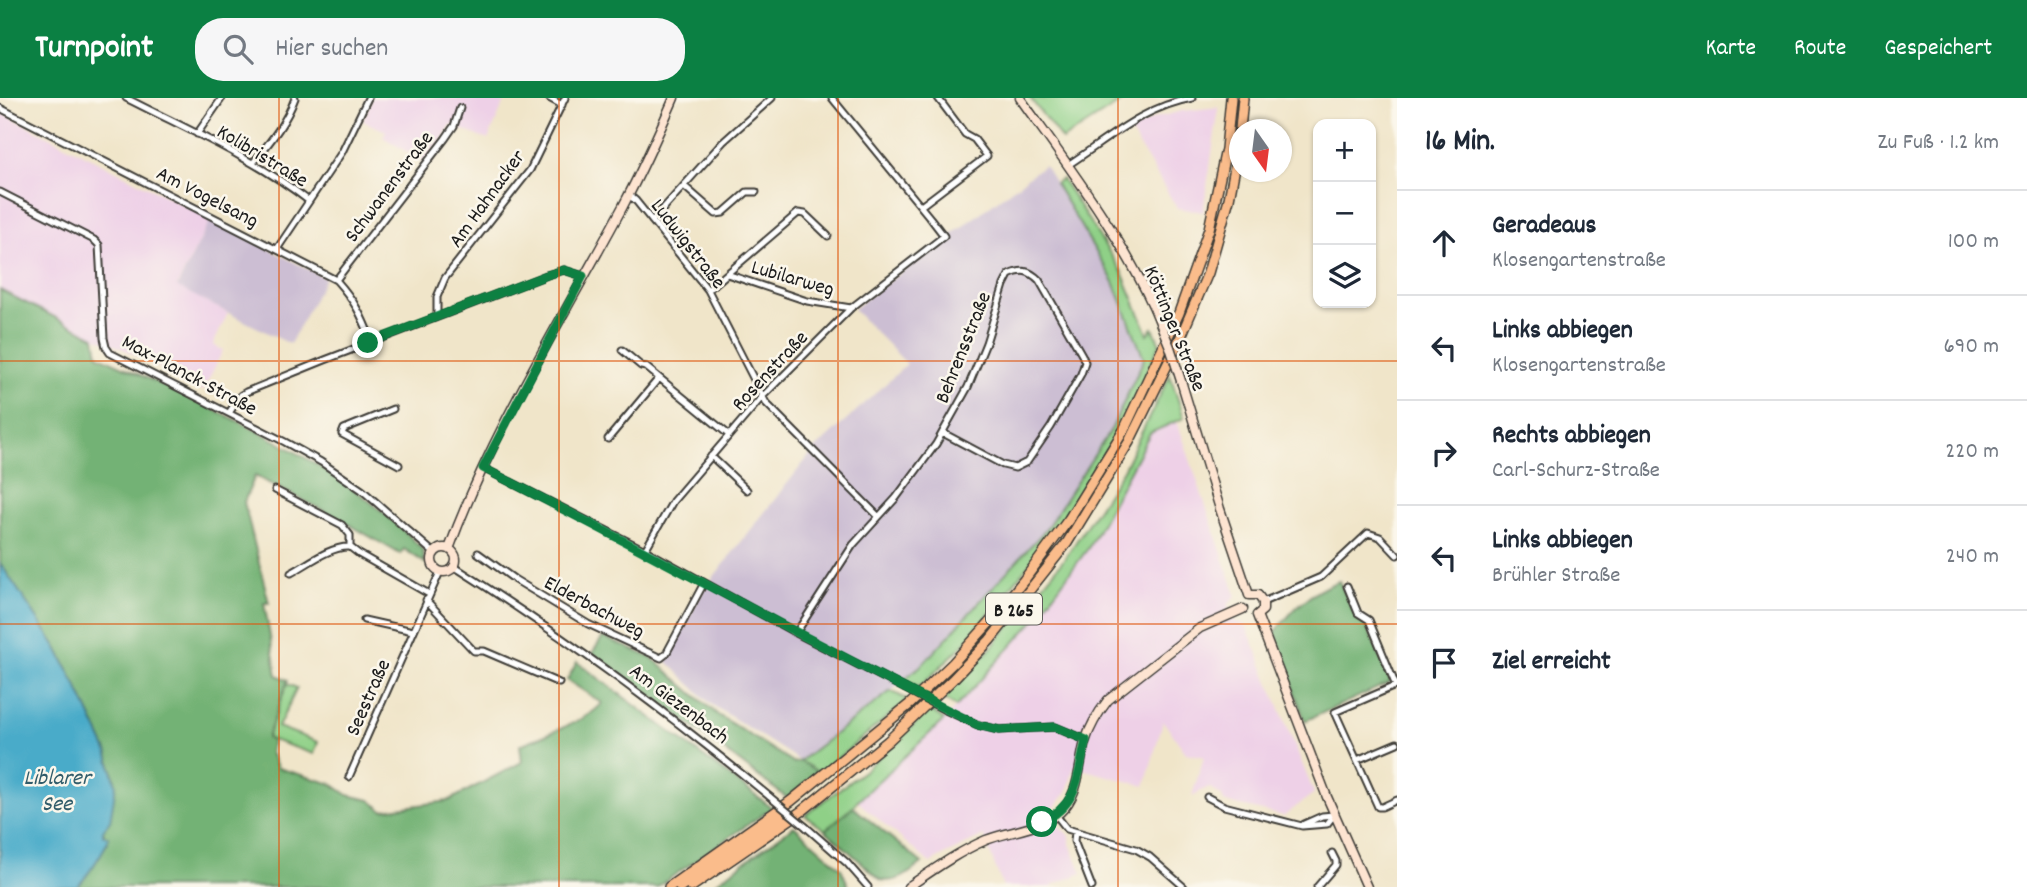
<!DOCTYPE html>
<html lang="de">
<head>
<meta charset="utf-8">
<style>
  body { margin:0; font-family:Dekko,sans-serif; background:#f6f6f7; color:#1f2937 }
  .controls { position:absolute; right:21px; top:21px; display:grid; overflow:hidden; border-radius:14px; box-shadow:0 2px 5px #0004 }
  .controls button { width:63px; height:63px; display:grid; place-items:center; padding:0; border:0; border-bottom:2px solid #e0e1e3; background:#fff; color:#1f2937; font:35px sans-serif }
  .compass { position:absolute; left:1229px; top:21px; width:63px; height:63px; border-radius:50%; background:#fff; box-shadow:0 2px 5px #0004; rotate:166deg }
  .stop { position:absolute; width:21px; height:21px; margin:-16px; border:5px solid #0b8043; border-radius:50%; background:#fff }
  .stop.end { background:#0b8043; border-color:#fff; box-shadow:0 2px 7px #0008 }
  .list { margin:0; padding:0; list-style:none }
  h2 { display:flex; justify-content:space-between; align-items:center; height:91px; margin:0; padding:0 28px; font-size:30px }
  h2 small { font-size:23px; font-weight:400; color:#747a83 }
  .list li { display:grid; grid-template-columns:46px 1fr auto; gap:21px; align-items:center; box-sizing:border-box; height:105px; padding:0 28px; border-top:2px solid #e0e1e3 }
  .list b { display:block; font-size:26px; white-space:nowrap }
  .list p { margin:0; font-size:23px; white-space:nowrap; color:#747a83 }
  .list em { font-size:23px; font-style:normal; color:#747a83 }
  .icon { flex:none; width:38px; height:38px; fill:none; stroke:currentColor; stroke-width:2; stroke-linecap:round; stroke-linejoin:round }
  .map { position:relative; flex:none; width:1397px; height:789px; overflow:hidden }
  header { display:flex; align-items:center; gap:42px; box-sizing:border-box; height:98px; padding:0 35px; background:#0b8043; color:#fff }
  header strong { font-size:33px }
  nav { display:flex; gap:38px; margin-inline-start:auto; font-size:24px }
  .search { width:490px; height:63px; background:#f6f6f7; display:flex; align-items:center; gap:18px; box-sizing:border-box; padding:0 24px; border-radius:28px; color:#747a83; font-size:26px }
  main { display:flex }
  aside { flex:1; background:#fff }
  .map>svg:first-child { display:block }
</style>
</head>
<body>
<header>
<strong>Turnpoint</strong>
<div class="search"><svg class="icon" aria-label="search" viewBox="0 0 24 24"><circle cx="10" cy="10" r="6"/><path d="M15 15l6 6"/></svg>Hier suchen</div>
<nav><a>Karte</a><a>Route</a><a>Gespeichert</a></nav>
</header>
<main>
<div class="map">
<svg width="1397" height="789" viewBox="0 0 1397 789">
  <rect width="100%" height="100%" fill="#fbf7ec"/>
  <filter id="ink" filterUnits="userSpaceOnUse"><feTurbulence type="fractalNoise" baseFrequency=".0143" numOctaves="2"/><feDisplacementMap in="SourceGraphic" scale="14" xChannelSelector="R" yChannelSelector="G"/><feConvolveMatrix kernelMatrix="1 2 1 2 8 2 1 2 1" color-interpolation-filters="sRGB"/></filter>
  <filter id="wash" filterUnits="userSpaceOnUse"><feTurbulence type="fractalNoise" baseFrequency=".00686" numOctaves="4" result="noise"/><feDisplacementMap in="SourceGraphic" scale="28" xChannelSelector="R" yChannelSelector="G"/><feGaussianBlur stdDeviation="1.57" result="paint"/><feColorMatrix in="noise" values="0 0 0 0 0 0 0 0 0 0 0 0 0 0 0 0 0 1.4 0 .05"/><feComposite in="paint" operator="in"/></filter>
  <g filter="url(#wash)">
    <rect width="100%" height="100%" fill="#f0e5c9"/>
    <path fill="#eed0e7" d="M372 0H506L488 42 451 27 443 40 423 64 383 39 386 33 363 23Z
      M1219 9 1203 114 1177 110 1130 33 1155 20 1182 13Z
      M0 14 211 121 177 188 228 215 213 247 223 252 203 293 128 253 95 239 0 192Z
      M1177 323 1236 497 1228 507 1229 514 1234 523 1246 527 1314 695 1284 718 1224 704 1222 698 1209 689 1192 698 1204 659 1186 655 1163 623 1145 688 1074 669 1067 694 1056 708 1044 717 1070 738V746L1082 775 1053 787V789H1003L984 738 948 755 930 765 857 703 956 609 1034 523 1089 449 1150 335Z"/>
    <path fill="#ccbed3" d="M1044 67 1114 184 1144 261 1112 330 1046 431 923 566 891 593 800 663 711 606 666 563 704 491 813 353 907 266 853 211Z
      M211 121 325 180 290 246 177 189Z"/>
    <path fill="#8fd087" stroke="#567652" stroke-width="2" d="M1030 0H1127L1062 42Z
      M1062 81 1122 174 1148 236 1153 230 1160 246 1121 328 1079 397 1030 465 969 541 920 589 903 582 923 566 1046 431 1112 330 1144 261 1114 184 1055 85Z
      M1170 277 1184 320 1150 335 1089 449 1034 523 956 609 942 600 991 550 1066 459 1123 372Z
      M287 586 297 590 278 629 318 644 314 656 266 640Z
      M891 593 908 602 820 675 800 663Z
      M930 612 944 622 857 703 853 709 825 732 805 717 865 672Z"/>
    <path fill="#73b274" stroke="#486748" stroke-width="2" d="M0 192 95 239 98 257C210 311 339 360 424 453L423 455 425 465 404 451 400 456 336 419 255 378 244 404 269 505H264L277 577 288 582 267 640 272 643 270 655 278 670 332 686 348 697 370 702 383 712 448 703 522 664 520 647C541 638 590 622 602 605L567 582 577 564 772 710 657 789H77C89 776 97 760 107 746L103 732 116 687 107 653 80 595 57 550 0 465Z
      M1339 483 1355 517 1365 524 1391 584 1305 623 1274 536C1293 511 1308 495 1339 483Z
      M603 539 652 560 718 617 794 665 800 663 820 675 787 700 692 628 592 555Z
      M853 709 922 765C909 775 898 786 881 782L825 732Z
      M794 728 841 770 849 789H710Z"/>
    <path fill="#4aabc9" stroke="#336472" stroke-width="2" d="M0 465 57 550 80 595 107 653 116 687 110 723 103 732V737L109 739C106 751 86 780 77 789H0Z"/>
  </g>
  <g filter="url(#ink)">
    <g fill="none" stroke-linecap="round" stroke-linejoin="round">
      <g stroke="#3c3a36" stroke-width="9">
        <path id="street" d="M126 0C188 32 254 60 309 103
          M549 0 562 7
          M0 10 336 182C355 203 362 218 372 244
          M197 36 222 0
          M253 65C269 45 286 25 295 0
          M1068 67C1108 41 1143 9 1192 0
          M684 88 716 116 723 115 747 94H756
          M0 94 94 142 99 147 104 240 106 249 110 255 285 344 321 364 362 392 434 455
          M629 97 636 103 708 192 766 305 878 418
          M921 108 987 58 974 41 965 36 938 0
          M652 123 723 44 772 0
          M277 151 342 54 368 0
          M727 176 807 203 851 210
          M336 182 445 41 454 28 460 10
          M708 192 798 115 805 116 828 138
          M437 219V199L445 180 530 72 565 0
          M622 252 641 268 646 269 729 337
          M393 311 344 331 342 336 399 367
          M229 315 241 297 246 294 325 262 547 177 564 172 583 178
          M608 341 659 280
          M711 358 747 392
          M483 370 645 452 796 535 904 590
          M275 392 342 427 350 437V449L359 456 429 496
          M645 452 673 403 762 299 851 210 944 138 931 121 832 0
          M478 455 514 481 588 526 661 560 666 556 704 485
          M455 469C565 539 670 616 770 699
          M291 475C308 466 330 448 350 449
          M1347 488 1358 515 1369 522 1396 588
          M426 502 474 553H484L559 585
          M1263 504 1321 479 1368 435 1380 439 1397 457
          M364 522 413 533
          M796 535 853 447 896 400 936 346 968 289 986 245 1004 187 1009 177C1022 171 1029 172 1039 182L1082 257 1085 264 1081 276 1051 329 1027 364 1015 370 1003 367 943 335
          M1395 588 1335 614 1378 709H1382L1397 702
          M945 612 978 627 999 632 1055 629 1086 642
          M1357 662 1397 645
          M349 679 440 474
          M1207 699 1224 708 1302 728 1327 726 1334 717
          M1056 717 1067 731 1136 751 1150 759 1184 789
          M1304 726 1322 718 1334 717
          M806 729 847 765 868 789
          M1075 734 1074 743 1092 789
          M1317 789 1336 767V763L1332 755"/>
      </g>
      <g stroke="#3c3a36" stroke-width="11">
        <path id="secondary" d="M1020 0C1068 68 1119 134 1154 210
          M1182 286 1220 411 1249 497
          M432 462a12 12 0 1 1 24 0a12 12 0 1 1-24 0Z
          M449 451C493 331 562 222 622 110 641 74 658 37 674 0
          M1249 497H1258L1263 504V512L1257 517
          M1257 517 1327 699 1367 789
          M908 789C933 772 958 754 986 742 1011 732 1047 731 1065 709 1080 691 1079 665 1085 644 1090 628 1098 615 1108 602L1200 530 1243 511"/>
      </g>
      <g stroke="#3c3a36" stroke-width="12">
        <path id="primary" d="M1240 32 1243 0
          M669 789 791 703 910 606 953 565 990 524 1024 482 1069 421 1124 332 1179 215 1209 131 1226 51 1231 0
          M680 789 767 729 784 714
          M691 789 802 713 888 643 952 582 990 542 1067 445 1129 344 1179 243 1208 175 1229 101 1240 43"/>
      </g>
      <use href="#street" stroke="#fff" stroke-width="5"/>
      <use href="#secondary" stroke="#fde4d1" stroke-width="8"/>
      <use href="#primary" stroke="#fabc8b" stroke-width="9"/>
      <g stroke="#3c3a36" stroke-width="9" stroke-linecap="butt">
        <path id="street-bridge" d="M904 590 945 612
          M770 699 806 729"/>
      </g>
      <g stroke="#3c3a36" stroke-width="11" stroke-linecap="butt">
        <path id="secondary-bridge" d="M1154 210 1170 249 1182 286"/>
      </g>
      <use href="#street-bridge" stroke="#fff" stroke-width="5"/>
      <use href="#secondary-bridge" stroke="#fde4d1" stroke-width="8"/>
    </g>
  </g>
  <g fill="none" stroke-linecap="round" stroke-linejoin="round" filter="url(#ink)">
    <path stroke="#0b8043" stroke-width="9" d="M368 245 547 177 564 172 583 178 483 370C649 454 811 545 978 627L999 632 1055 629 1086 642C1077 679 1080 705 1042 724"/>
  </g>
  <path fill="none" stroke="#de560d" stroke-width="2" stroke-opacity="0.55" d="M279 0V789M559 0V789M838 0V789M1118 0V789M0 263H1397M0 526H1397"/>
  <g text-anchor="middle" stroke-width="5" stroke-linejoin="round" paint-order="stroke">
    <rect fill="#fbf7ec" stroke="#5f5e5a" stroke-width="2" x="986" y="495.5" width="56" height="31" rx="5"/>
    <g font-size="19" font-weight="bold" fill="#1c1c1c">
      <text x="1014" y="518">B 265</text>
    </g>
    <g font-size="21" fill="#1c1c1c" stroke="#fbf7ec">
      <text transform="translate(263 57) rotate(31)" y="7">Kolibristraße</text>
      <text transform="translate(388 88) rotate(-53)" y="7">Schwanenstraße</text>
      <text transform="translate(208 98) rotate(27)" y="7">Am Vogelsang</text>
      <text transform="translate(486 100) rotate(-54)" y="7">Am Hahnacker</text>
      <text transform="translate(689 145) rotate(52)" y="7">Ludwigstraße</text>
      <text transform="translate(793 179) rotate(16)" y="7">Lubilarweg</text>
      <text transform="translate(1176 230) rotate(68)" y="7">Köttinger Straße</text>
      <text transform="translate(962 249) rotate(-68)" y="7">Behrensstraße</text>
      <text transform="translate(769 272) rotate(-47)" y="7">Rosenstraße</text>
      <text transform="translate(190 276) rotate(28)" y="7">Max-Planck-Straße</text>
      <text transform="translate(595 508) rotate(28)" y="7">Elderbachweg</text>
      <text transform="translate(367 599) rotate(-66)" y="7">Seestraße</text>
      <text transform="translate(680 605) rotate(37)" y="7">Am Giezenbach</text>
    </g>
    <g font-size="23" font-style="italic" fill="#315c6a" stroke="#fbf7ec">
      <text x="57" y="686">Liblarer<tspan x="57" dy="26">See</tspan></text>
    </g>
  </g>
</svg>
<div class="controls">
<button>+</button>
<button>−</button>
<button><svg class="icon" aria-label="layers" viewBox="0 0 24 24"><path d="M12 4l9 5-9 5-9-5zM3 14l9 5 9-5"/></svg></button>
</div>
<svg class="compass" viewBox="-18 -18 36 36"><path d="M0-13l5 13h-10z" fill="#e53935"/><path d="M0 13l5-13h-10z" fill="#747a83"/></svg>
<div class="stop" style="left:1042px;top:724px"></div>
<div class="stop end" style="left:368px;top:245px"></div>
</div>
<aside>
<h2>16 Min.<small>Zu Fuß · 1.2 km</small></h2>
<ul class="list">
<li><svg class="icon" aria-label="ahead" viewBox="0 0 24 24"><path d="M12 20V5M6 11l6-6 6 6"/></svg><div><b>Geradeaus</b><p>Klosengartenstraße</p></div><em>100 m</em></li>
<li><svg class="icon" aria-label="left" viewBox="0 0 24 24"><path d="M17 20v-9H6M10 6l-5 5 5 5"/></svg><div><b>Links abbiegen</b><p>Klosengartenstraße</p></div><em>690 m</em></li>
<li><svg class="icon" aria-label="right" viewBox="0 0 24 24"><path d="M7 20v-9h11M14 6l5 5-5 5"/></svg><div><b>Rechts abbiegen</b><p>Carl-Schurz-Straße</p></div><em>220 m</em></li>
<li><svg class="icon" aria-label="left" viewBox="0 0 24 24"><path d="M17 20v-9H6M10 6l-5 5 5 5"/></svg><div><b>Links abbiegen</b><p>Brühler Straße</p></div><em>240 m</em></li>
<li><svg class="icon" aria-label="arrive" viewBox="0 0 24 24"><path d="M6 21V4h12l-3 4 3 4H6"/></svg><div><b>Ziel erreicht</b></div></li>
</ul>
</aside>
</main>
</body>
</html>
